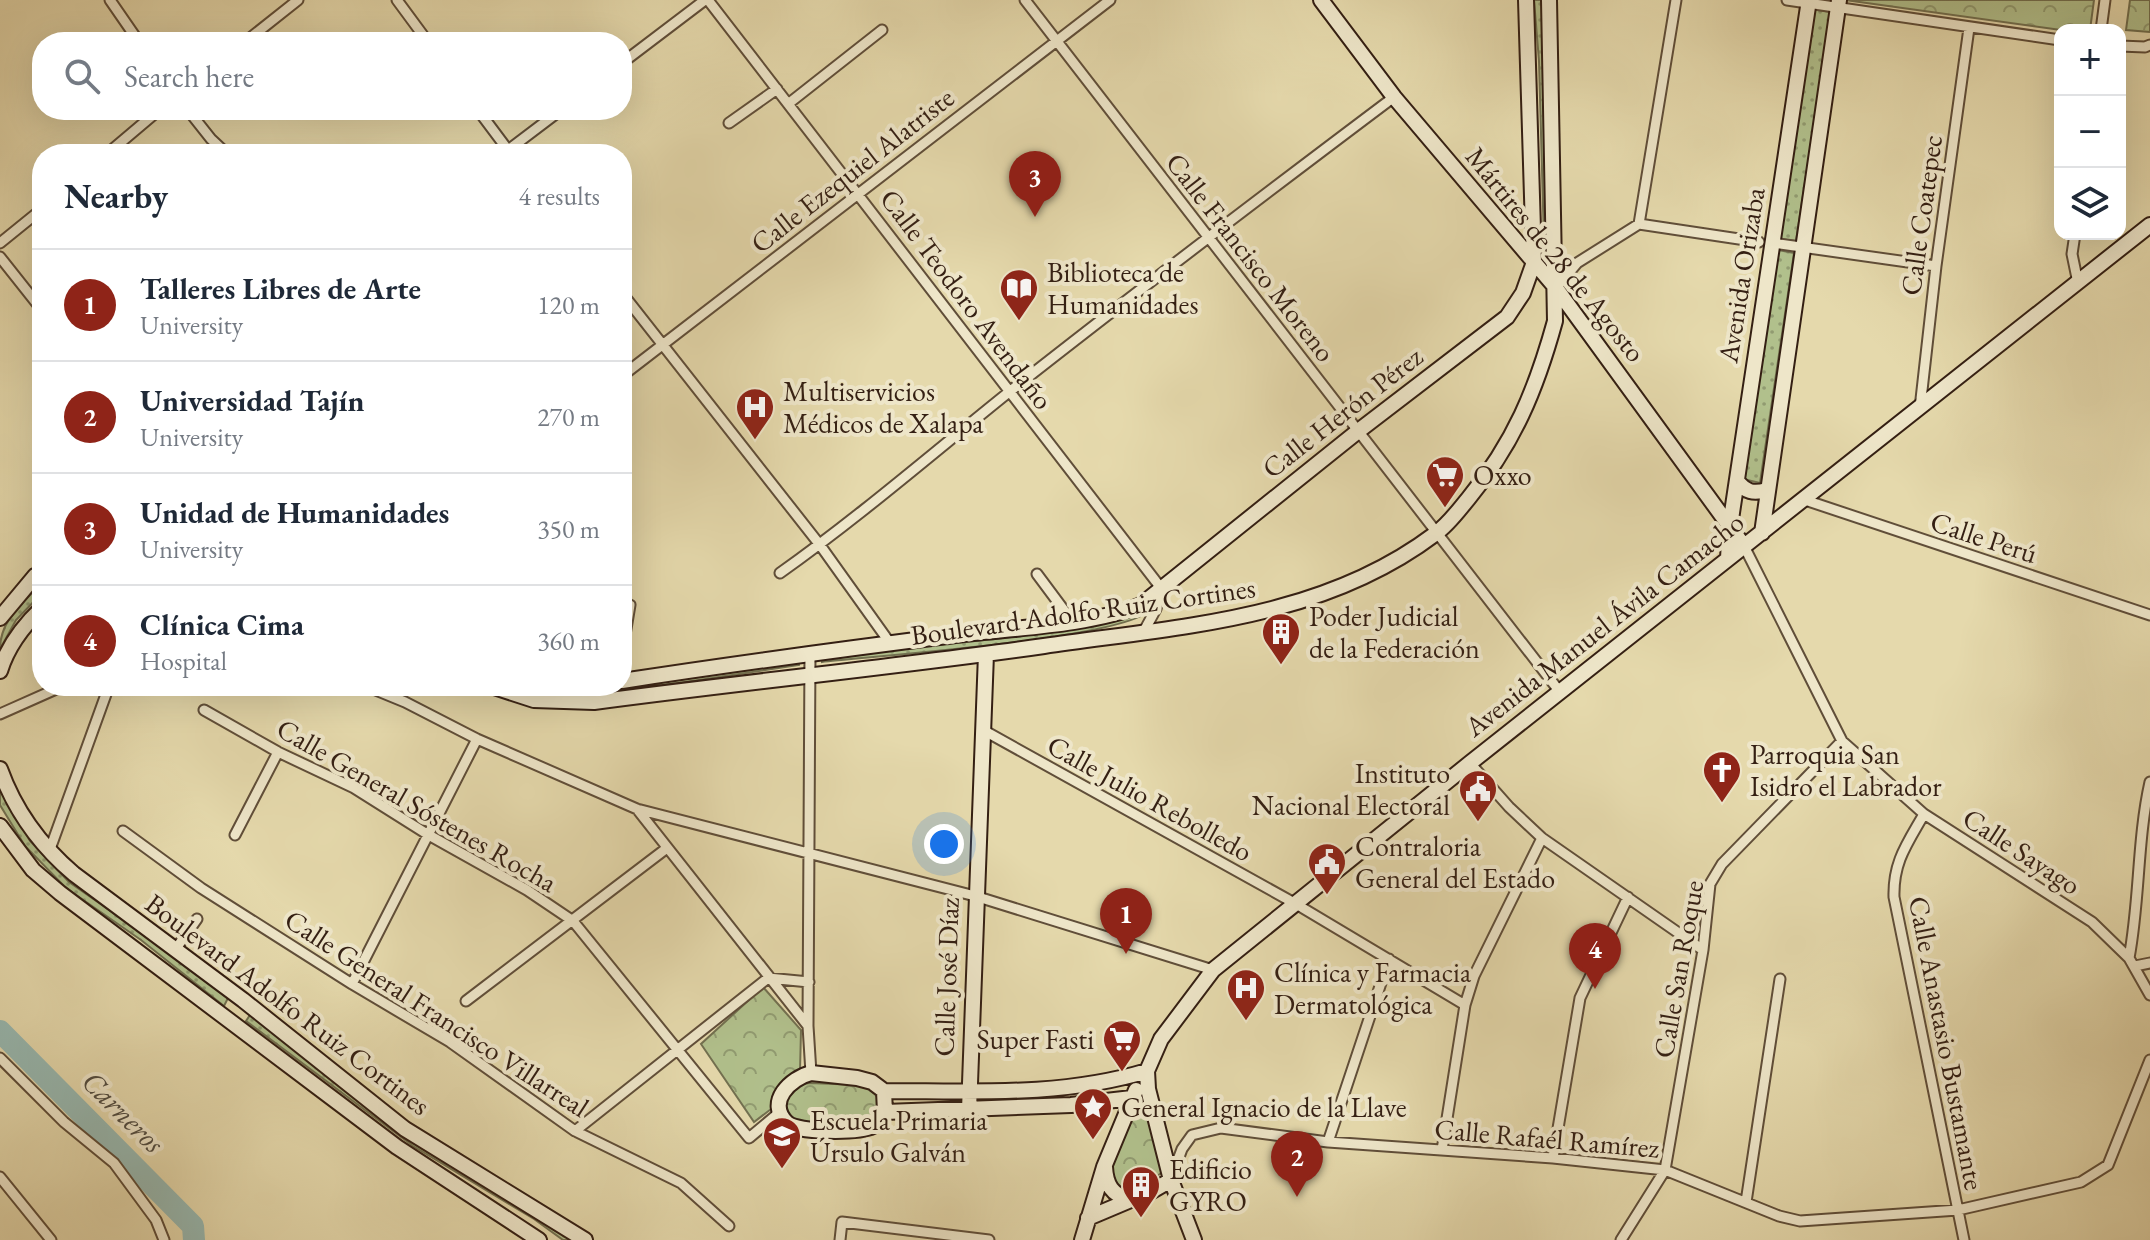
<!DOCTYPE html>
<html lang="en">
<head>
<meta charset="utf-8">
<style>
  body { margin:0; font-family:"EB Garamond",serif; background:#f2f2f3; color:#1f2937 }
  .controls { position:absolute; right:24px; top:24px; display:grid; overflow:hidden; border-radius:16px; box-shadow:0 8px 32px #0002 }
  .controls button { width:72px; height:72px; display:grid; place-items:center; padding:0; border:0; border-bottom:2px solid #e0e1e3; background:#fff; color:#1f2937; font:40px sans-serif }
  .you { position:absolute; left:944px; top:844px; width:28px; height:28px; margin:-20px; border:6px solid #fff; border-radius:50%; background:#1a73e8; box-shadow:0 0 0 12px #1a73e833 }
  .badge { display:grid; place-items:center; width:52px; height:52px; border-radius:50%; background:#8f2418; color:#fff; font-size:26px; font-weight:700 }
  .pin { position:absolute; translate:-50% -66px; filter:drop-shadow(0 2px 4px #0008) }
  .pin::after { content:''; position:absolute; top:42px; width:28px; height:24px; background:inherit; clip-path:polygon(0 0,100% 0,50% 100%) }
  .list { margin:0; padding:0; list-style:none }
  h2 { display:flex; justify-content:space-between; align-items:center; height:104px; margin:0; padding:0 32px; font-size:34px }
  h2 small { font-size:26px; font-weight:400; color:#747a83 }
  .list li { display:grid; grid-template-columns:52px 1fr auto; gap:24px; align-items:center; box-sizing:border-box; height:112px; padding:0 32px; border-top:2px solid #e0e1e3 }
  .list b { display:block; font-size:30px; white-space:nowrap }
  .list p { margin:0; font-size:26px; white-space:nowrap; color:#747a83 }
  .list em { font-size:26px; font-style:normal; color:#747a83 }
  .icon { flex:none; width:44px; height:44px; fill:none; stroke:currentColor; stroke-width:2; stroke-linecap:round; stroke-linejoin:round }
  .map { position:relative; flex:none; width:2150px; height:1240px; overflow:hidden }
  .search { position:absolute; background:#fff; box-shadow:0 8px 32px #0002; left:32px; top:32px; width:600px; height:88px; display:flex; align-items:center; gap:20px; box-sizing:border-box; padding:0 28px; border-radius:32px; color:#747a83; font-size:30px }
  .panel { position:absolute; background:#fff; box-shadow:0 8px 32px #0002; left:32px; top:144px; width:600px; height:552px; border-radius:32px }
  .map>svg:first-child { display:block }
</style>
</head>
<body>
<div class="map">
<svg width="2150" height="1240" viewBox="0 0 2150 1240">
  <defs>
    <pattern id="grass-dots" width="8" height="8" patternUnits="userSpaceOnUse" patternTransform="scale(2)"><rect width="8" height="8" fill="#b1c08c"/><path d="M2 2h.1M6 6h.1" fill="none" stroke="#919b71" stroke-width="1.8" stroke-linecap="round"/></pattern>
    <pattern id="park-crowns" width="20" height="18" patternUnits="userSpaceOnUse" patternTransform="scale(2)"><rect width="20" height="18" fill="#b1c08c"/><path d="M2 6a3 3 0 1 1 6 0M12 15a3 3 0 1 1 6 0" fill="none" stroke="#919b71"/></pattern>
  </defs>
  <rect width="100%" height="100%" fill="#e5d9ac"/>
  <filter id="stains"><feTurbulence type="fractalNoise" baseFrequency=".0025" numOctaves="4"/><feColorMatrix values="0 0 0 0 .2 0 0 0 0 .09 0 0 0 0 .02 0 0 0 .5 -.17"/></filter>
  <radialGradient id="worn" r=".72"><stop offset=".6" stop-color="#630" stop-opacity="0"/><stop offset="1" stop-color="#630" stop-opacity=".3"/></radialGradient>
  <path fill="url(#grass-dots)" stroke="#727050" stroke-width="2" d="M1534 0H1546L1556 256 1544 242 1539 61Z
    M1811 9 1831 12 1796 241 1779 239Z
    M1778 250 1794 253 1760 483 1743 479Z
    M42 583V593L16 620 0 649C0 620 23 603 42 583Z
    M1152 608C1131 639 872 656 822 662V656C896 648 971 643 1044 633 1081 628 1118 624 1152 608Z
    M799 660V665L612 693 551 692 514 686 611 687Z
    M0 790 30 841 69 882 145 935 228 998 224 1006 141 940 66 888 25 846 0 805Z
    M250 1015 574 1240H563L534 1219 413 1146 246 1021Z"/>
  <path fill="url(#park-crowns)" stroke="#727050" stroke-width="2" d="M1845 0H2094L2090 30H2061Z
    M2130 0H2150V32L2126 30Z
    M763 987 801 1030 800 1071 780 1084 772 1098 775 1106 754 1122 701 1044Z
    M810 1083 859 1085 871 1088 879 1100 877 1113 868 1119 792 1123 783 1103 796 1085Z
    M1144 1100 1165 1170C1150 1182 1136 1192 1116 1190 1105 1158 1124 1129 1139 1101Z"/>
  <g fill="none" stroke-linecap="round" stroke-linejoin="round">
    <path stroke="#98b9b1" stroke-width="22" d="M0 1031 193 1226 194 1240"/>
    <g stroke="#604e39" stroke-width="13">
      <path id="street" d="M110 0 139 42
        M397 0 428 42
        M708 0 1161 588 1156 609 1144 631
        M1025 0 1560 692
        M1787 0 2060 40
        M2101 30 2105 0
        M245 42 298 0
        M2120 46 2145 47 2150 45
        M622 63 705 0
        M788 104 882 30
        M188 110 211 139 227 154
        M478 110 511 154
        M729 123 777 89
        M107 154 159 110
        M503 154 561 110
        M1639 224 1676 0
        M2075 234 2072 254 2078 283
        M0 243 42 209
        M1773 243 1936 266
        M0 257 42 310
        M1556 288 1577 263 1639 224 1759 242
        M622 293 820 545 890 643
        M622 376 1110 0
        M1920 408 1936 266 1969 28
        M1805 500 2150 615
        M1744 546 1842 741 1924 814 2092 922 2129 958 2150 995
        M780 573C859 517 933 453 1009 392 1136 292 1265 194 1394 97
        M1037 574 1072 621
        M622 602 630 605 622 653
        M366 686 405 702 477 739 637 809 975 896 1213 970
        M204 710 278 752 354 788 427 834 527 890 573 921 749 1138 780 1112
        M0 714 63 686
        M983 730 1296 904 1465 1005
        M1470 763 1509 807 1542 838 1703 950
        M637 809 808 1026 811 1073
        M1924 814C1907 844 1893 862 1894 897L1964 1240
        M123 831 201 888 352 984 450 1042 575 1131 681 1183 729 1226
        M235 835 278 752
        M49 852 109 686
        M175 950 197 919
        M2129 958C2140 900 2137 840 2150 782
        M2135 966 2150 963
        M352 984 477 739
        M466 1001 667 848
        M808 1026 810 652
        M0 1058 64 1122 114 1163 156 1220 164 1240
        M575 1131 768 978 809 982
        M1328 1142 1389 959
        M1442 1150 1465 1005 1474 976 1542 838
        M1553 1158 1580 998 1628 897
        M1172 1176 1182 1149 1192 1135 1221 1128 1328 1142 1553 1158 1665 1170 1779 1216 1800 1221 1958 1210 2081 1182 2108 1165 2150 1060
        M0 1177 51 1240
        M1746 1202 1780 979
        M840 1240 842 1222 989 1240
        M1621 1240 1665 1170 1703 950 1710 884 1722 864 1842 741"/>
    </g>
    <g stroke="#341f13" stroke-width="18">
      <path id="secondary" d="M1321 0 1394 97 1556 288 1744 546
        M1737 481C1746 492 1753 494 1767 490
        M1762 533 1839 0
        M1728 558 1730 526 1809 0
        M0 618 35 576 42 574
        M0 671C8 645 23 626 42 608
        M622 681C733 664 844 649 955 635 1012 628 1089 626 1141 605L1357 432 1507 317 1523 293 1534 262 1526 0
        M491 686 534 700 594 702C744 682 895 667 1044 646 1180 626 1321 620 1435 534 1448 525 1458 511 1468 499 1514 443 1536 390 1555 321L1549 0
        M0 769C15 811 40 845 74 874L243 1000 405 1129 585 1240
        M0 826 33 870 60 893 397 1147 539 1240
        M811 1073 857 1078 872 1082 884 1091 885 1112C882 1117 878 1123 873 1126 859 1133 798 1133 787 1123 765 1102 791 1078 811 1073Z
        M884 1091C972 1091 1061 1097 1147 1071
        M969 1110 986 654
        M885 1112 1071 1105 1132 1098
        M1105 1167C1106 1185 1112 1195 1130 1200
        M1088 1218 1152 1191 1171 1180
        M1082 1240 1104 1167 1136 1090
        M1194 1240 1171 1180 1148 1089 1147 1071 1161 1039 1213 970 1470 763 2150 225"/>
    </g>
    <use href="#street" stroke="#eee6c9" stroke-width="9"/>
    <use href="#secondary" stroke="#eee6c9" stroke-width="14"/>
  </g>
  <defs>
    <g id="library-pin" transform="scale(2)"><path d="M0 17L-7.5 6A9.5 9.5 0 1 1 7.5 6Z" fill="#8f2418" stroke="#eee6c9"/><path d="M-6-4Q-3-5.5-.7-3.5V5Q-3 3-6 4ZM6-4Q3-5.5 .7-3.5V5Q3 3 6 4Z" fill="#fff"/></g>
    <g id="hospital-pin" transform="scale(2)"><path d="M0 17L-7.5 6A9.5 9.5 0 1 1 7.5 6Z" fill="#8f2418" stroke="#eee6c9"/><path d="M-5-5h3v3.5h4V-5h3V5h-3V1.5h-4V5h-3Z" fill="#fff"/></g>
    <g id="supermarket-pin" transform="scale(2)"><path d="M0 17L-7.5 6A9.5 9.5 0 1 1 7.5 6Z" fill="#8f2418" stroke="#eee6c9"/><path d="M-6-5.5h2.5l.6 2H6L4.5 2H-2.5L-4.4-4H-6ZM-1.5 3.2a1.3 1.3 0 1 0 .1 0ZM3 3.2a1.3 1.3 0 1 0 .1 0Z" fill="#fff"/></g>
    <g id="building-pin" transform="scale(2)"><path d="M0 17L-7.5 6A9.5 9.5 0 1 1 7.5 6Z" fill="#8f2418" stroke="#eee6c9"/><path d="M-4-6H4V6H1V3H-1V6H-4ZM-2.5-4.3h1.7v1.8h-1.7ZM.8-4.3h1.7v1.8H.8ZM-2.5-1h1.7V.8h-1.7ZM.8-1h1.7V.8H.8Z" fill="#fff"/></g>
    <g id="church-pin" transform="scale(2)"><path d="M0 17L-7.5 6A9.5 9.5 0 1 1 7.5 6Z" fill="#8f2418" stroke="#eee6c9"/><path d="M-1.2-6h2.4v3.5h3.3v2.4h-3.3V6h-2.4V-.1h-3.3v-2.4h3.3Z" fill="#fff"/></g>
    <g id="civic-pin" transform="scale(2)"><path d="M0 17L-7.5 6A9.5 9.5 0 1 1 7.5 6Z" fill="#8f2418" stroke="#eee6c9"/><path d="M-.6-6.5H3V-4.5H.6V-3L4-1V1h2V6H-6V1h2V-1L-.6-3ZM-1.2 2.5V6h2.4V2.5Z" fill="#fff"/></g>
    <g id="sight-pin" transform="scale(2)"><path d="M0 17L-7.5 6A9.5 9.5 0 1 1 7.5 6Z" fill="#8f2418" stroke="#eee6c9"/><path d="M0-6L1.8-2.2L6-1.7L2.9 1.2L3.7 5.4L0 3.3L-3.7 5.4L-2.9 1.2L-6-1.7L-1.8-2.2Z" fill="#fff"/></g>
    <g id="school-pin" transform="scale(2)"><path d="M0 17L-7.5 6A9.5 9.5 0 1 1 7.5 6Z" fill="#8f2418" stroke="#eee6c9"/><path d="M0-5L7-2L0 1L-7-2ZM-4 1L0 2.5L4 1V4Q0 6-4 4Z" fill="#fff"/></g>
  </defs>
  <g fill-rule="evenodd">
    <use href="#library-pin" x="1019" y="288"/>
    <use href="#hospital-pin" x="755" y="407"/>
    <use href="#supermarket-pin" x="1445" y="475"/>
    <use href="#building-pin" x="1281" y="632"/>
    <use href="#church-pin" x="1722" y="770"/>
    <use href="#civic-pin" x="1478" y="789"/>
    <use href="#civic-pin" x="1327" y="862"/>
    <use href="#hospital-pin" x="1246" y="988"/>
    <use href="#supermarket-pin" x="1122" y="1039"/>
    <use href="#sight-pin" x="1093" y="1107"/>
    <use href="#school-pin" x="782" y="1136"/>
    <use href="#building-pin" x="1141" y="1185"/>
  </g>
  <g text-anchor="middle" stroke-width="8" stroke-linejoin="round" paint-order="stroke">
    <g font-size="28" fill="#341f13" stroke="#eee6c9">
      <text transform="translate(852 170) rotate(-38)" y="10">Calle Ezequiel Alatriste</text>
      <text transform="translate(1921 215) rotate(-82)" y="10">Calle Coatepec</text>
      <text transform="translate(1556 254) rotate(51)" y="10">Mártires de 28 de Agosto</text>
      <text transform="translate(1251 257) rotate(52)" y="10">Calle Francisco Moreno</text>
      <text transform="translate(1741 275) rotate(-81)" y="10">Avenida Orizaba</text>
      <text transform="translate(967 299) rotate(53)" y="10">Calle Teodoro Avendaño</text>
      <text transform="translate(1342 412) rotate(-38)" y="10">Calle Herón Pérez</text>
      <text transform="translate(1984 537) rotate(18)" y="10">Calle Perú</text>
      <text transform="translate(1083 611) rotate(-8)" y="10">Boulevard Adolfo Ruiz Cortines</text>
      <text transform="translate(1604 624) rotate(-38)" y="10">Avenida Manuel Ávila Camacho</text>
      <text transform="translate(1150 798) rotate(29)" y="10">Calle Julio Rebolledo</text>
      <text transform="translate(417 805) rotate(30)" y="10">Calle General Sóstenes Rocha</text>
      <text transform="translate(2022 851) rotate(33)" y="10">Calle Sayago</text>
      <text transform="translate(1678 969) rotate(-80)" y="10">Calle San Roque</text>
      <text transform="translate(946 977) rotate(-88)" y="10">Calle José Díaz</text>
      <text transform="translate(288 1004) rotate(37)" y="10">Boulevard Adolfo Ruiz Cortines</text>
      <text transform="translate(437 1013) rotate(33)" y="10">Calle General Francisco Villarreal</text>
      <text transform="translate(1947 1043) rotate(79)" y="10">Calle Anastasio Bustamante</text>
      <text transform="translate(1547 1138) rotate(5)" y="10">Calle Rafaél Ramírez</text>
    </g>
    <g font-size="28" fill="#341f13" stroke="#eee6c9" text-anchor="start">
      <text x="1047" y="282">Biblioteca de<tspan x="1047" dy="32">Humanidades</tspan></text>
      <text x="783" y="401">Multiservicios<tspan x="783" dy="32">Médicos de Xalapa</tspan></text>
      <text x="1473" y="485">Oxxo</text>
      <text x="1309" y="626">Poder Judicial<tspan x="1309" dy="32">de la Federación</tspan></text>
      <text x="1750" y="764">Parroquia San<tspan x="1750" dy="32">Isidro el Labrador</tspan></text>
      <text x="1450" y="783" text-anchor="end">Instituto<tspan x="1450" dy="32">Nacional Electoral</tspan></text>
      <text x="1355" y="856">Contraloria<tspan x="1355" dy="32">General del Estado</tspan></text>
      <text x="1274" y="982">Clínica y Farmacia<tspan x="1274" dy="32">Dermatológica</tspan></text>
      <text x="1094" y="1049" text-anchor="end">Super Fasti</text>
      <text x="1121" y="1117">General Ignacio de la Llave</text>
      <text x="810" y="1130">Escuela Primaria<tspan x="810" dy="32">Úrsulo Galván</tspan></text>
      <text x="1169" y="1179">Edificio<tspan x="1169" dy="32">GYRO</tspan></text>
    </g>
    <g font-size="30" font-style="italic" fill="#524d42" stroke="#eee6c9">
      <text transform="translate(123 1112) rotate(45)" y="10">Carneros</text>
    </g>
  </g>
  <rect width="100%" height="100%" filter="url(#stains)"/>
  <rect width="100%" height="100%" fill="url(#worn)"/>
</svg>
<div class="controls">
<button>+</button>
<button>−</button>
<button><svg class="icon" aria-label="layers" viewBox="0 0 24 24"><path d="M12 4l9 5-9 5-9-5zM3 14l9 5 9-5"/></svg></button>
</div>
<div class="you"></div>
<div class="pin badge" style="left:1126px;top:954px">1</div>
<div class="pin badge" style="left:1297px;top:1197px">2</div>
<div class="pin badge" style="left:1035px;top:217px">3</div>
<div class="pin badge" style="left:1595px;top:989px">4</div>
<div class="search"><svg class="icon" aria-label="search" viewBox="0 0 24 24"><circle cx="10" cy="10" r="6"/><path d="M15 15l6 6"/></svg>Search here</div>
<section class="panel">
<h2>Nearby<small>4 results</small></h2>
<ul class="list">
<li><span class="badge">1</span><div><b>Talleres Libres de Arte</b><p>University</p></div><em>120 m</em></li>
<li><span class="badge">2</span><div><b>Universidad Tajín</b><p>University</p></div><em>270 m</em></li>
<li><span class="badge">3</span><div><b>Unidad de Humanidades</b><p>University</p></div><em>350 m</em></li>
<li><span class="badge">4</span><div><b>Clínica Cima</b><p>Hospital</p></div><em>360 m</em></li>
</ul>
</section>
</div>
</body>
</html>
